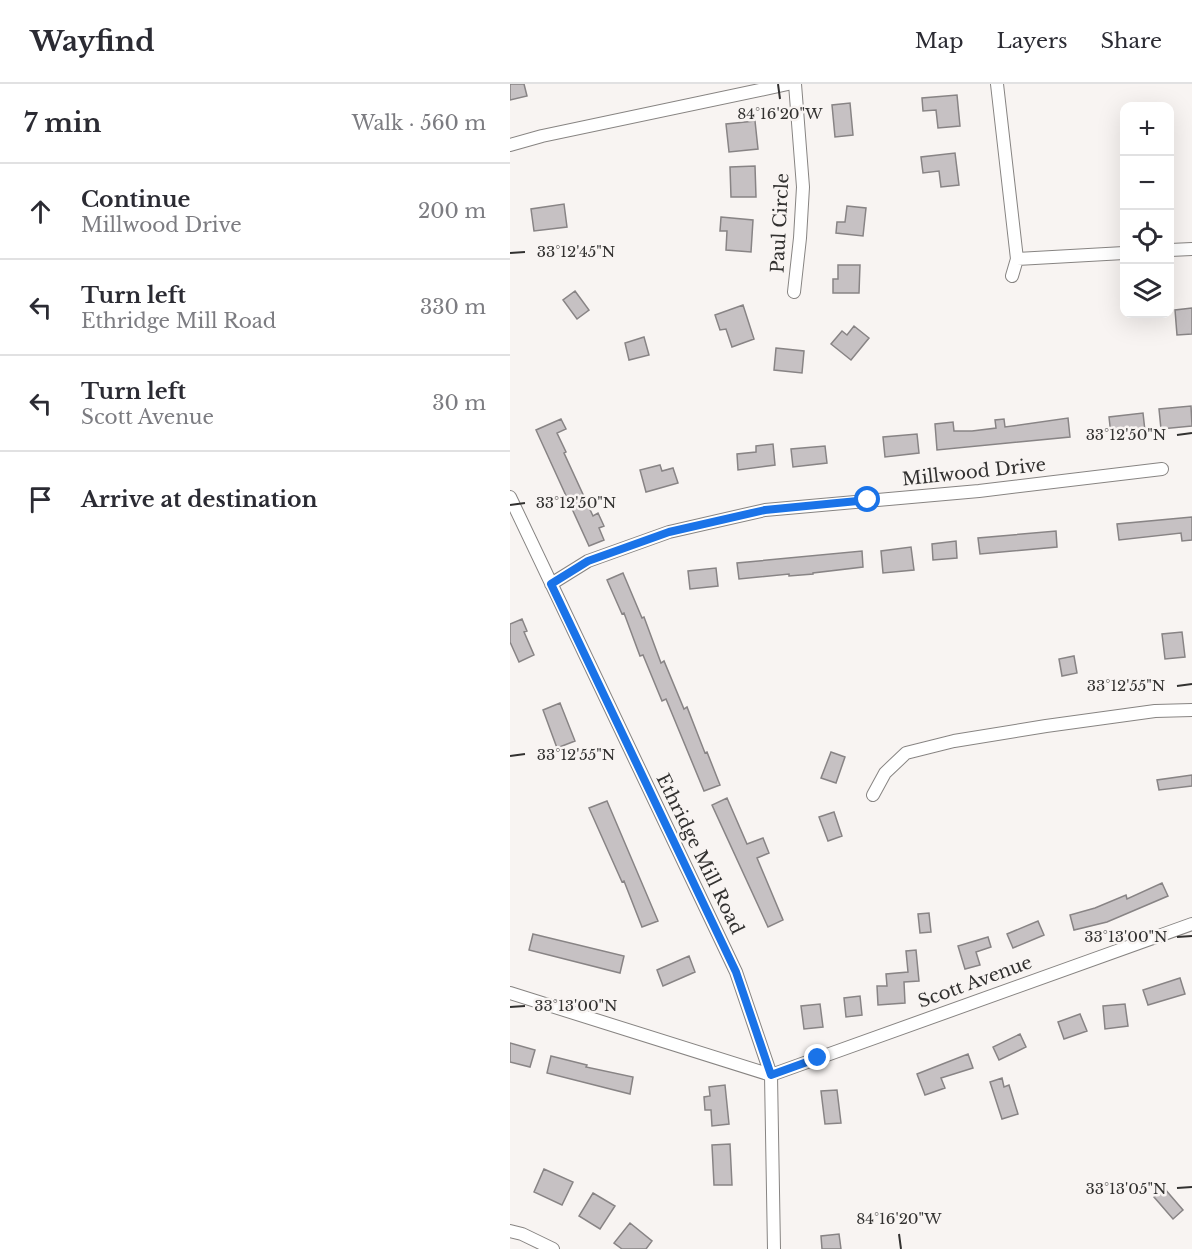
<!DOCTYPE html>
<html lang="en">
<head>
<meta charset="utf-8">
<style>
  body { margin:0; font-family:"Libre Baskerville",serif; background:#f2f2f3; color:#2b2b33 }
  .controls { position:absolute; right:18px; top:18px; display:grid; overflow:hidden; border-radius:12px; box-shadow:0 6px 24px #0002 }
  .controls button { width:54px; height:54px; display:grid; place-items:center; padding:0; border:0; border-bottom:2px solid #e1e1e2; background:#fff; color:#2b2b33; font:30px sans-serif }
  .stop { position:absolute; width:18px; height:18px; margin:-14px; border:4px solid #1a73e8; border-radius:50%; background:#fff }
  .stop.end { background:#1a73e8; border-color:#fff; box-shadow:0 2px 6px #0008 }
  .list { margin:0; padding:0; list-style:none }
  h2 { display:flex; justify-content:space-between; align-items:center; height:78px; margin:0; padding:0 24px; font-size:26px }
  h2 small { font-size:20px; font-weight:400; color:#7c7c81 }
  .list li { display:grid; grid-template-columns:39px 1fr auto; gap:18px; align-items:center; box-sizing:border-box; height:96px; padding:0 24px; border-top:2px solid #e1e1e2 }
  .list b { display:block; font-size:22px; white-space:nowrap }
  .list p { margin:0; font-size:20px; white-space:nowrap; color:#7c7c81 }
  .list em { font-size:20px; font-style:normal; color:#7c7c81 }
  .icon { flex:none; width:33px; height:33px; fill:none; stroke:currentColor; stroke-width:2; stroke-linecap:round; stroke-linejoin:round }
  .map { position:relative; flex:none; width:682px; height:1165px; overflow:hidden }
  header { display:flex; align-items:center; gap:36px; box-sizing:border-box; height:84px; padding:0 30px; background:#fff; border-bottom:2px solid #e1e1e2 }
  header strong { font-size:28px }
  nav { display:flex; gap:33px; margin-inline-start:auto; font-size:21px }
  main { display:flex }
  aside { flex:1; background:#fff }
  .map>svg:first-child { display:block }
</style>
</head>
<body>
<header>
<strong>Wayfind</strong>
<nav><a>Map</a><a>Layers</a><a>Share</a></nav>
</header>
<main>
<aside>
<h2>7 min<small>Walk · 560 m</small></h2>
<ul class="list">
<li><svg class="icon" aria-label="ahead" viewBox="0 0 24 24"><path d="M12 20V5M6 11l6-6 6 6"/></svg><div><b>Continue</b><p>Millwood Drive</p></div><em>200 m</em></li>
<li><svg class="icon" aria-label="left" viewBox="0 0 24 24"><path d="M17 20v-9H6M10 6l-5 5 5 5"/></svg><div><b>Turn left</b><p>Ethridge Mill Road</p></div><em>330 m</em></li>
<li><svg class="icon" aria-label="left" viewBox="0 0 24 24"><path d="M17 20v-9H6M10 6l-5 5 5 5"/></svg><div><b>Turn left</b><p>Scott Avenue</p></div><em>30 m</em></li>
<li><svg class="icon" aria-label="arrive" viewBox="0 0 24 24"><path d="M6 21V4h12l-3 4 3 4H6"/></svg><div><b>Arrive at destination</b></div></li>
</ul>
</aside>
<div class="map">
<svg width="682" height="1165" viewBox="0 0 682 1165">
  <rect width="100%" height="100%" fill="#f8f4f2"/>
  <path fill="#c6c1c3" stroke="#888485" stroke-width="1.5" d="M0 0H14L17 12 0 16Z
    M447 11 450 42 428 44 426 26 413 27 412 14Z
    M340 19 343 51 325 53 322 21Z
    M245 37 248 65 219 68 216 40Z
    M445 69 449 101 431 103 429 87 413 89 411 73Z
    M245 82 246 113H221L220 83Z
    M54 120 57 143 24 147 21 125Z
    M337 122 356 124 353 152 326 149 327 138H335Z
    M211 133 243 136 241 168 216 166 217 147H210Z
    M328 181H350L349 209H323V195H328Z
    M65 207 79 226 67 235 53 216Z
    M233 221 244 255 222 263 216 245 210 246 205 231Z
    M682 224V250L667 251 665 226Z
    M344 242 359 254 341 276 321 260 332 247 337 251Z
    M134 253 139 271 119 276 115 259Z
    M266 264 294 267 292 289 264 286Z
    M681 322 682 342 651 345 649 325Z
    M633 329 635 347 601 351 599 333Z
    M558 334 560 353 427 366 425 340 443 338 444 347H462L486 344 485 336 494 335 495 343Z
    M51 335 56 345 47 349 56 368 54 369 83 432 88 429 94 442 89 444 94 456 79 462 26 346Z
    M407 350 409 369 375 373 373 353Z
    M263 360 265 381 228 386 227 370 246 368V362Z
    M315 362 317 379 283 383 281 365Z
    M150 381 152 387 163 384 168 399 136 408 130 386Z
    M682 433V456L672 457 671 449 609 456 607 440Z
    M546 447 547 463 470 470 468 454Z
    M446 457 447 474 423 476 422 460Z
    M401 463 404 486 373 489 371 467Z
    M352 467 353 483 303 489V490L279 492V490L229 495 227 479Z
    M206 484 208 502 180 505 178 487Z
    M113 489 132 534 134 533 151 579 154 577 174 625 177 623 195 669 197 668 210 701 194 707 156 615 152 617 133 571 130 572 114 529 112 530 97 496Z
    M12 535 17 547 14 548 24 571 9 578 0 558V540Z
    M672 548 675 573 655 575 652 550Z
    M564 572 567 589 552 592 549 575Z
    M50 619 65 657 47 664 33 626Z
    M321 668 335 673 326 699 311 694Z
    M682 691V702L649 706 647 696Z
    M217 714 237 760 253 754 259 769 247 774 273 836 258 843 202 721Z
    M97 717 148 837 132 843 114 797 112 798 79 724Z
    M324 728 332 752 318 757 309 733Z
    M652 799 658 812 597 838 564 846 560 831 585 824 616 811 617 815Z
    M419 829 421 848 410 849 408 830Z
    M528 837 534 851 503 864 497 850Z
    M23 850 114 872 110 889 19 866Z
    M478 853 481 863 466 868 470 881 455 885 448 862Z
    M406 866 409 897 394 898 395 919 368 921 367 902H377L376 890 398 888 396 867Z
    M179 872 185 888 153 902 147 886Z
    M670 894 675 910 638 921 633 906Z
    M350 912 352 931 336 933 334 914Z
    M310 920 313 943 294 945 291 922Z
    M615 920 618 942 595 945 593 922Z
    M570 930 577 947 554 955 548 938Z
    M510 950 516 963 489 976 483 963Z
    M0 959 25 966 20 983 0 978Z
    M458 970 463 984 431 994 435 1004 415 1011 407 990Z
    M41 972 77 981 76 983 123 993 120 1010 37 989Z
    M492 994 494 1003 499 1001 508 1030 492 1035 480 998Z
    M215 1001 219 1040 202 1042 201 1026H195L194 1013 200 1012 199 1003Z
    M327 1006 331 1039 315 1040 311 1007Z
    M220 1060 222 1101H204L202 1061Z
    M34 1085 63 1098 52 1121 24 1108Z
    M654 1104 673 1126 663 1135 644 1113Z
    M83 1109 105 1122 90 1145 69 1132Z
    M120 1139 142 1157 136 1165H112L104 1159Z
    M329 1150 331 1165H312L311 1152Z"/>
  <g fill="none" stroke-linecap="round" stroke-linejoin="round">
    <g stroke="#878482" stroke-width="14">
      <path id="street" d="M487 0 507 175 502 192
        M0 61 32 52 278 0
        M660 166 682 165
        M507 175 614 169
        M284 208 290 154 293 103 285 0
        M0 413 226 888 261 991 264 1165
        M41 500 78 477 159 448 255 426 469 407 652 385
        M363 711 375 689 396 669 444 657 536 642 645 627 682 626
        M0 909 261 991 682 840
        M0 1147 12 1150 43 1165"/>
    </g>
    <use href="#street" stroke="#fff" stroke-width="12"/>
  </g>
  <g fill="none" stroke-linecap="round" stroke-linejoin="round">
    <path stroke="#1a73e8" stroke-width="8" d="M308 974 261 991 226 888 41 500 78 477 159 448 255 426 358 416"/>
  </g>
  <path fill="none" stroke="#323130" stroke-width="2" d="M268 0 270 15M0 169 15 168M667 351 682 349M0 421 15 419M667 602 682 600M0 672 15 670M667 853 682 852M0 923 15 922M667 1104 682 1103M389 1150 391 1165"/>
  <g text-anchor="middle" stroke-width="5" stroke-linejoin="round" paint-order="stroke">
    <g font-size="18" fill="#323130" stroke="#f8f4f2">
      <text transform="translate(270 139) rotate(-87)" y="6">Paul Circle</text>
      <text transform="translate(464 388) rotate(-6)" y="6">Millwood Drive</text>
      <text transform="translate(190 770) rotate(64)" y="6">Ethridge Mill Road</text>
      <text transform="translate(465 898) rotate(-20)" y="6">Scott Avenue</text>
    </g>
  </g>
  <g font-size="15" text-anchor="middle" fill="#323130" stroke="#f8f4f2" stroke-width="5" stroke-linejoin="round" paint-order="stroke">
    <text x="270" y="35">84°16'20"W</text>
    <text x="66" y="173">33°12'45"N</text>
    <text x="616" y="356">33°12'50"N</text>
    <text x="66" y="424">33°12'50"N</text>
    <text x="616" y="607">33°12'55"N</text>
    <text x="66" y="676">33°12'55"N</text>
    <text x="616" y="858">33°13'00"N</text>
    <text x="66" y="927">33°13'00"N</text>
    <text x="616" y="1110">33°13'05"N</text>
    <text x="389" y="1140">84°16'20"W</text>
  </g>
</svg>
<div class="controls">
<button>+</button>
<button>−</button>
<button><svg class="icon" aria-label="locate" viewBox="0 0 24 24"><circle cx="12" cy="12" r="6"/><path d="M12 2v4M12 18v4M2 12h4M18 12h4"/></svg></button>
<button><svg class="icon" aria-label="layers" viewBox="0 0 24 24"><path d="M12 4l9 5-9 5-9-5zM3 14l9 5 9-5"/></svg></button>
</div>
<div class="stop" style="left:358px;top:416px"></div>
<div class="stop end" style="left:308px;top:974px"></div>
</div>
</main>
</body>
</html>
